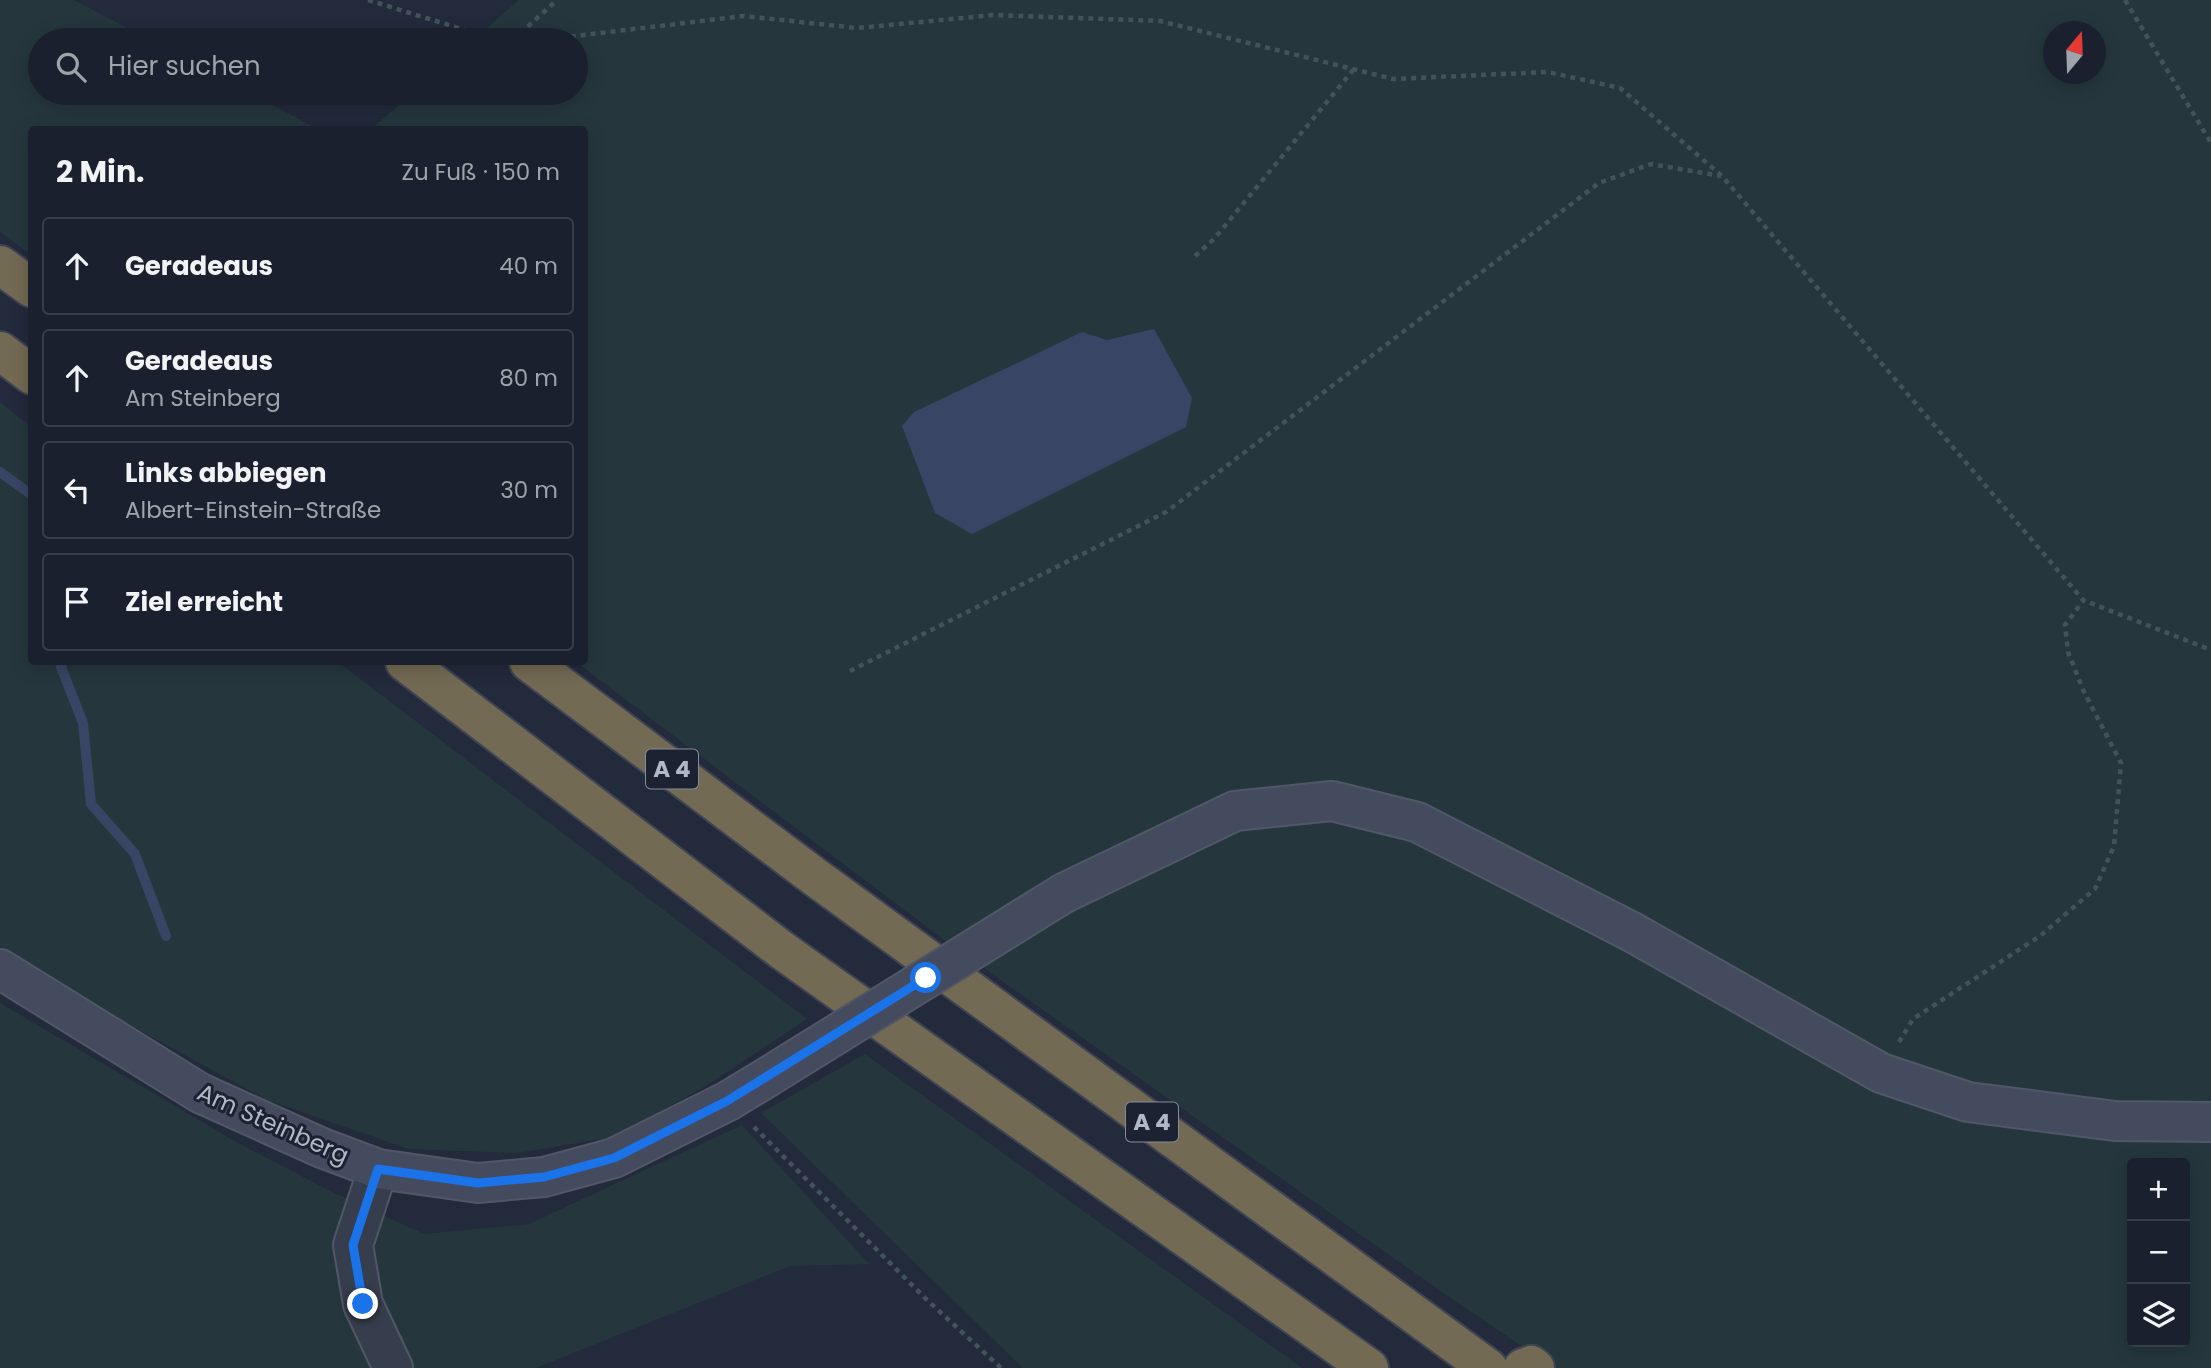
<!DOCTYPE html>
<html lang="de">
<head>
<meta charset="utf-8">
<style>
  body { margin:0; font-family:Poppins,sans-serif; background:#272d39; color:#f1f3f6 }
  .controls { position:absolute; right:21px; bottom:21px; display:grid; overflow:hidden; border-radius:7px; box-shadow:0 4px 18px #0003 }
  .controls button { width:63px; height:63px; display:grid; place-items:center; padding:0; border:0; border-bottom:2px solid #383e49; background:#1a202d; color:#f1f3f6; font:35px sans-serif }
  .compass { position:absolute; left:2043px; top:21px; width:63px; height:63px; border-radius:50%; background:#1a202d; box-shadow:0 4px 18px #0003; rotate:19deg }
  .stop { position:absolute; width:21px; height:21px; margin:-16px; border:5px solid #1a73e8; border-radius:50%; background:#fff }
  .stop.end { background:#1a73e8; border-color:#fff; box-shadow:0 2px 7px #0008 }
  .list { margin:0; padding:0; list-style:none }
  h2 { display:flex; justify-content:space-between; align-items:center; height:91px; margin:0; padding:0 28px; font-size:30px }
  h2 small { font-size:23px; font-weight:400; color:#9fa3aa }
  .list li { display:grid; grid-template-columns:46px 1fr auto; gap:21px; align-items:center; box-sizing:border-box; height:98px; margin:0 14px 14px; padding:0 14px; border:2px solid #383e49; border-radius:7px }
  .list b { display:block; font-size:26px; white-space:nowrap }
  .list p { margin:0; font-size:23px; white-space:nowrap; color:#9fa3aa }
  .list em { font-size:23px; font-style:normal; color:#9fa3aa }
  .icon { flex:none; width:38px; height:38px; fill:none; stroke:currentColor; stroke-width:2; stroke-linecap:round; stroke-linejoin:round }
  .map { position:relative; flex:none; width:2211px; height:1368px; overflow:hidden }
  .search { position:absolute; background:#1a202d; box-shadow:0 4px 18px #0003; left:28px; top:28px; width:560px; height:77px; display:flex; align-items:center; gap:18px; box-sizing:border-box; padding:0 24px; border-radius:38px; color:#9fa3aa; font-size:26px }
  .panel { position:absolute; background:#1a202d; box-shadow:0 4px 18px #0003; left:28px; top:126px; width:560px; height:539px; border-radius:7px }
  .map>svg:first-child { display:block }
</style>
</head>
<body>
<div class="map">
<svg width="2211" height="1368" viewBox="0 0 2211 1368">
  <rect width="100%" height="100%" fill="#232a3c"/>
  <path fill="#25373d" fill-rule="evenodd" d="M0 0H74L150 40H40V93H249L318 129 32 130 31 255 0 232Z
    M519 0H2211V1368H1554L1439 1290 947 942 576 662H584V130H370L413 93H576V40H473ZM2054 32H2096V74H2054ZM2132 1163H2185V1342H2132Z
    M0 402 31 427 32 662H338L807 1019 709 1084 615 1137 517 1153 409 1149 267 1100 121 1020 0 946Z
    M0 1003 238 1143 328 1190 424 1234 529 1224 742 1125 869 1264 790 1266 536 1368H0Z
    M865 1054 1302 1368H1023L761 1113Z"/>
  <path fill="#384565" d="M1154 329 1192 398 1186 427 972 534 935 513 902 426 914 412 1082 332 1107 340Z"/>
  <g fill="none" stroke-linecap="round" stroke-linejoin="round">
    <path stroke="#384565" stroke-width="10" d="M0 472 32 495
      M62 662 61 667 83 723 91 804 135 854 166 936"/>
    <g stroke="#525767" stroke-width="42">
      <path id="tertiary" d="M378 1169 353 1245 363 1304 393 1368"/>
    </g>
    <g stroke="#525767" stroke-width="42">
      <path id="secondary" d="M1064 893 1235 811 1332 801 1417 822 1632 932 1881 1073 1968 1102 2115 1121 2211 1122
        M0 969 200 1093 322 1148 378 1169 478 1183 544 1177 614 1158 728 1101 766 1078"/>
    </g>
    <g stroke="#3f4454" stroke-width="42">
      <path id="motorway" d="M0 265 32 288
        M0 351 32 375
        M405 662 783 951 1369 1368
        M529 662 815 877 1488 1368
        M1523 1368 1531 1365 1535 1368"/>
    </g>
    <path stroke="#42545a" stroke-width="4.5" stroke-dasharray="5 5" stroke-linecap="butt" d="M368 0 497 40
      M2125 0 2211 143
      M513 40 557 0
      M541 40 744 16 857 28 994 15 1160 21 1393 79 1548 72 1620 88 1722 176 2083 600 2211 650
      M1195 256 1214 239 1354 69
      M850 671 1166 512 1599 183 1651 164 1721 176
      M1899 1042 1913 1019 2040 936 2095 889 2114 846 2121 763 2084 692 2068 652 2065 625 2083 601
      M754 1127 926 1299 1001 1368"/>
    <use href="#tertiary" stroke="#363d4c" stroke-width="38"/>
    <use href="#secondary" stroke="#444b5f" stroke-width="38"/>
    <use href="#motorway" stroke="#726a53" stroke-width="38"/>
    <g stroke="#525767" stroke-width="42" stroke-linecap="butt">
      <path id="secondary-bridge" d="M766 1078 1064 893"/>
    </g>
    <use href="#secondary-bridge" stroke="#444b5f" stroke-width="38"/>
  </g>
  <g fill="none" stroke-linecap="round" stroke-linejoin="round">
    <path stroke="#1a73e8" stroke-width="9" d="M363 1304 353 1245 378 1169 478 1183 544 1177 614 1158 727 1101 926 978"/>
  </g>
  <g text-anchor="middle" stroke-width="6" stroke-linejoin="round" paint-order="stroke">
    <g fill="#1c2231" stroke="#858a9a" stroke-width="2">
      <rect x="646" y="749.5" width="52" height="39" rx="5"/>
      <rect x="1126" y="1102.5" width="52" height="39" rx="5"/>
    </g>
    <g font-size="23" font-weight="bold" fill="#b2b7c7">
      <text x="672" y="777">A 4</text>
      <text x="1152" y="1130">A 4</text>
    </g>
    <g font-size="24" fill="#b2b7c7" stroke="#1c2231">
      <text transform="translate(273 1124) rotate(24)" y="8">Am Steinberg</text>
    </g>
  </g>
</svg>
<div class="controls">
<button>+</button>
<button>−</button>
<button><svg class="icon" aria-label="layers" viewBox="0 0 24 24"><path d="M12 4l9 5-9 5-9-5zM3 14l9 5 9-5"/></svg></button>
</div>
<svg class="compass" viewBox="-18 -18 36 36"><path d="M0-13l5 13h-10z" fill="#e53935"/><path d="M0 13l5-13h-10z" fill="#9fa3aa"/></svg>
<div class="stop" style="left:926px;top:978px"></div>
<div class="stop end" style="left:363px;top:1304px"></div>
<div class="search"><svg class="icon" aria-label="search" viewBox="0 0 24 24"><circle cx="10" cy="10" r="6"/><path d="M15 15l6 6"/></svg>Hier suchen</div>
<section class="panel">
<h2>2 Min.<small>Zu Fuß · 150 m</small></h2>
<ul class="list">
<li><svg class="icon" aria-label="ahead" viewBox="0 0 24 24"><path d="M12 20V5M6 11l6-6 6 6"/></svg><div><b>Geradeaus</b></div><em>40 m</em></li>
<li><svg class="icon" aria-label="ahead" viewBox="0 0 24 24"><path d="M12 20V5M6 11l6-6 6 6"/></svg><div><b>Geradeaus</b><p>Am Steinberg</p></div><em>80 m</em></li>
<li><svg class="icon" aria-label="left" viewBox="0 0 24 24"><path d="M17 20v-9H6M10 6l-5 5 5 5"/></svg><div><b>Links abbiegen</b><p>Albert-Einstein-Straße</p></div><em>30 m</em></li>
<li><svg class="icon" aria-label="arrive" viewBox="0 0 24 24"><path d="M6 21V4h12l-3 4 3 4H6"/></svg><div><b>Ziel erreicht</b></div></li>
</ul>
</section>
</div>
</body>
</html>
